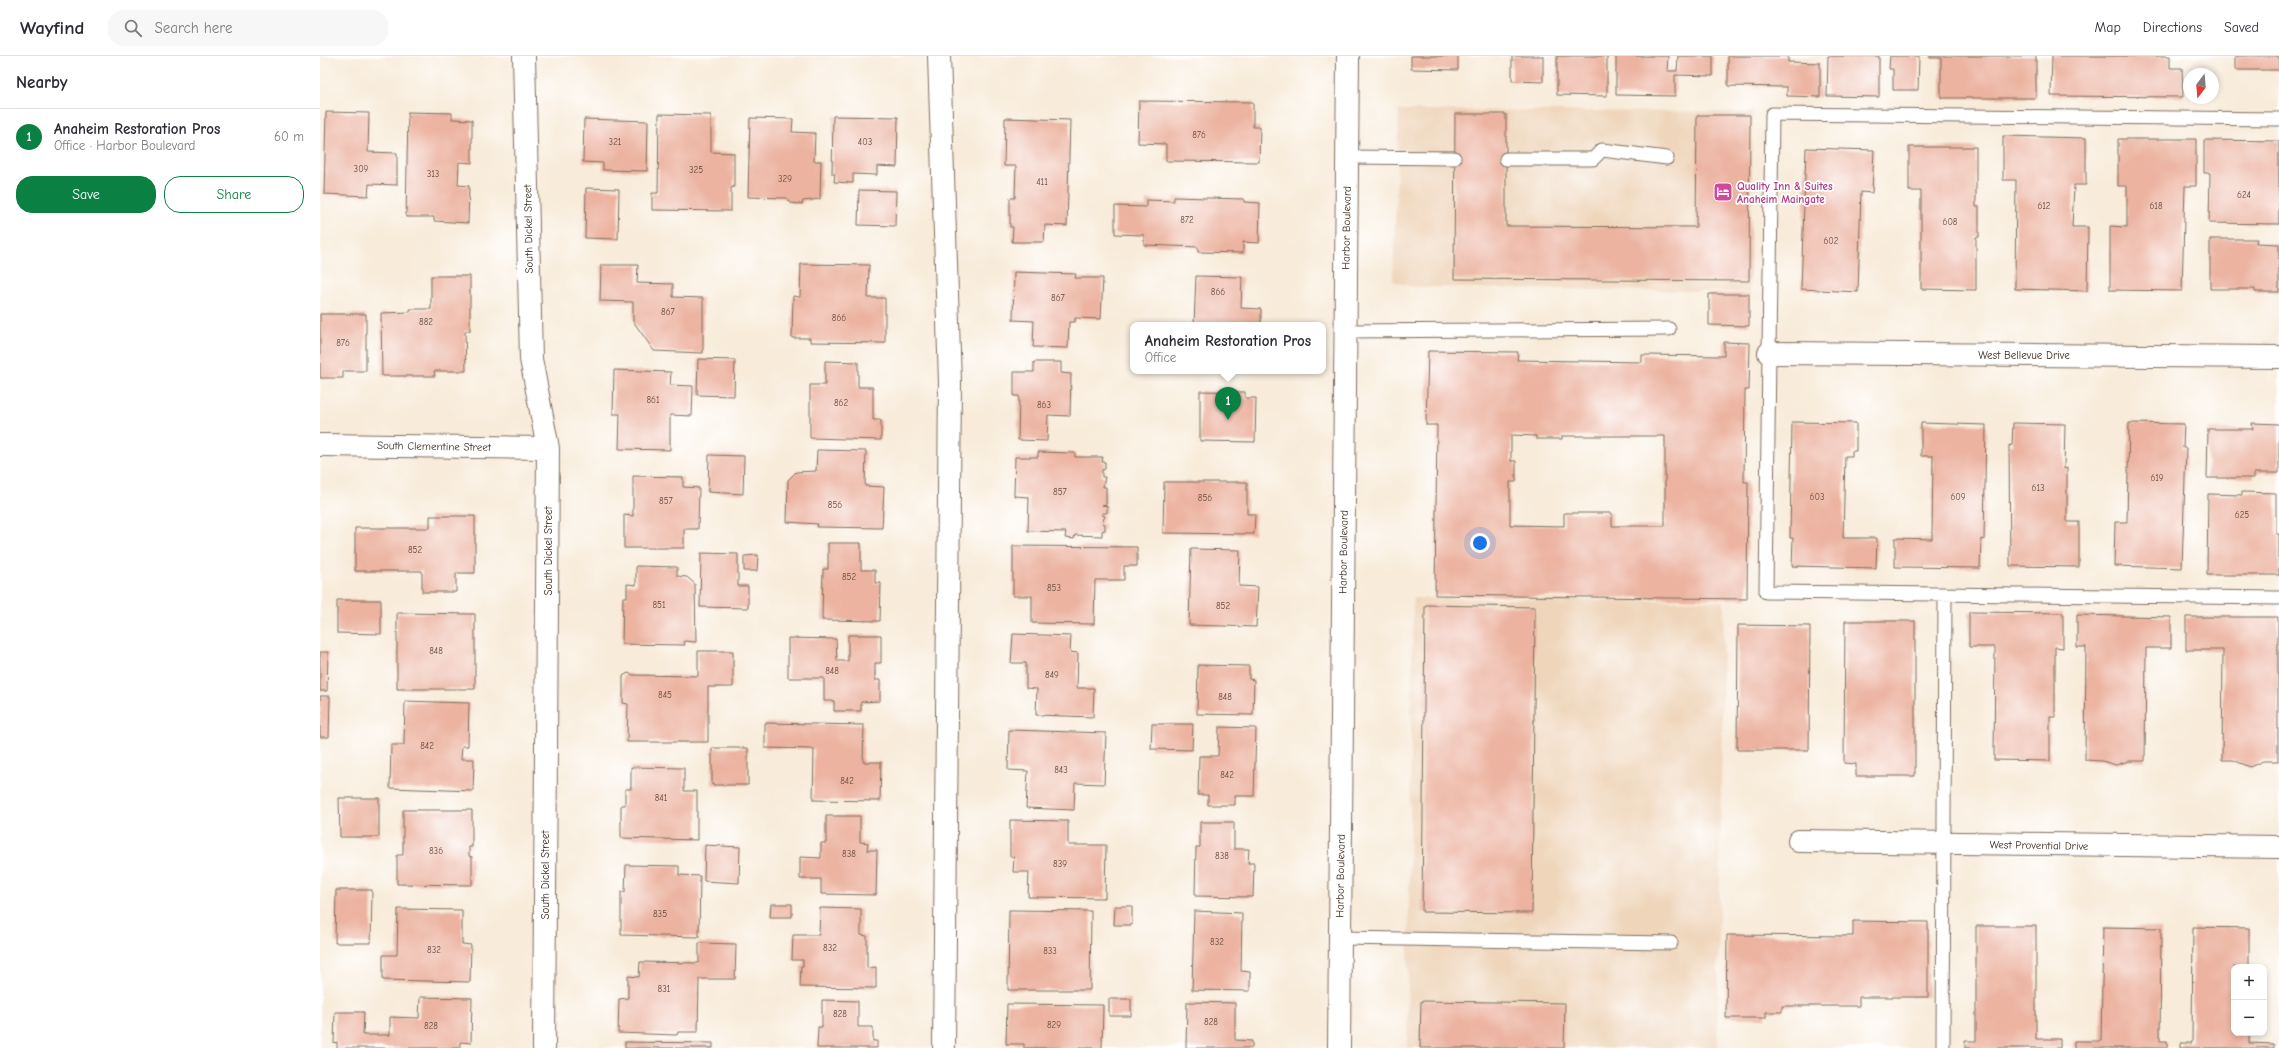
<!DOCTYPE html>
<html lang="en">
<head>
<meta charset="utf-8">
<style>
  body { margin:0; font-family:"Comic Neue",sans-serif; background:#f7f7f7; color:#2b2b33 }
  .controls { position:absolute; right:12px; bottom:12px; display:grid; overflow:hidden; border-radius:8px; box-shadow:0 2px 6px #0003 }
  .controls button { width:36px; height:36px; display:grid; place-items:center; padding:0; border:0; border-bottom:1px solid #e1e1e2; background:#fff; color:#2b2b33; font:20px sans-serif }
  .compass { position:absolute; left:1863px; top:12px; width:36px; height:36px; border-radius:50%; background:#fff; box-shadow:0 2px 6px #0003; rotate:196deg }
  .you { position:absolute; left:1160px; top:487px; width:14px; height:14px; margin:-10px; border:3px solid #fff; border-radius:50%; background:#1a73e8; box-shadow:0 0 0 6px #1a73e833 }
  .badge { display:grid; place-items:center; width:26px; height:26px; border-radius:50%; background:#0b8043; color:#fff; font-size:13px; font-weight:700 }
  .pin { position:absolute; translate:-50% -33px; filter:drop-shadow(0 1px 2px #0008) }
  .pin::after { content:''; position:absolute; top:21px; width:14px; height:12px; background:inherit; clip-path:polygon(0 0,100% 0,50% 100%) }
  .popup { position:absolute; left:810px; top:266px; width:196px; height:52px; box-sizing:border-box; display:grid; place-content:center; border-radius:8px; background:#fff; filter:drop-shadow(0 1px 3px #0005); font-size:13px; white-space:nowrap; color:#7c7c81 }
  .popup b { font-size:15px; color:#2b2b33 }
  .popup::after { content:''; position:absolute; left:50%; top:100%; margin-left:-8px; border:8px solid transparent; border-top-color:#fff }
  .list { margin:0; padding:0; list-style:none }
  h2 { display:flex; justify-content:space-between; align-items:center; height:52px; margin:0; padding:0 16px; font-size:17px }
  h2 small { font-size:13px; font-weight:400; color:#7c7c81 }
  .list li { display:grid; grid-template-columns:26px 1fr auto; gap:12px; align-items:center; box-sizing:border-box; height:56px; padding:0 16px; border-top:1px solid #e1e1e2 }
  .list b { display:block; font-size:15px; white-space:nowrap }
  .list p { margin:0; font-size:13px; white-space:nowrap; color:#7c7c81 }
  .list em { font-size:13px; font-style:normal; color:#7c7c81 }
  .actions { display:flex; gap:8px; padding:12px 16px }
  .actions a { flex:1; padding:9px 0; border:1px solid #0b8043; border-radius:16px; text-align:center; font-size:14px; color:#0b8043 }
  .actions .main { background:#0b8043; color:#fff }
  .icon { flex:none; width:22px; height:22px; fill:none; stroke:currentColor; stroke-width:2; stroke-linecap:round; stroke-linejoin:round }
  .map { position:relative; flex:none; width:1959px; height:992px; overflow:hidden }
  header { display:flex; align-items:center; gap:24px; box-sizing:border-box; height:56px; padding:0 20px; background:#fff; border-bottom:1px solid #e1e1e2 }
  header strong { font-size:19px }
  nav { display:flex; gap:22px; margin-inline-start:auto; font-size:14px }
  .search { width:280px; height:36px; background:#f7f7f7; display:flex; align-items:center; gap:10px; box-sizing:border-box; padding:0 14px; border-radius:16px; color:#7c7c81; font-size:15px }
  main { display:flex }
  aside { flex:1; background:#fff }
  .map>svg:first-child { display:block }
</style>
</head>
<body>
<header>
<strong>Wayfind</strong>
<div class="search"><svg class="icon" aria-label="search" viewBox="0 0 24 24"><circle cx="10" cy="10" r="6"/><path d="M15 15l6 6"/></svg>Search here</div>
<nav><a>Map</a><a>Directions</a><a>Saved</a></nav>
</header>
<main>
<aside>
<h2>Nearby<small></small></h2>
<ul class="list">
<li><span class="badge">1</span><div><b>Anaheim Restoration Pros</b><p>Office · Harbor Boulevard</p></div><em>60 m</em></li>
</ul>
<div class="actions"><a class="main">Save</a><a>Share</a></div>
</aside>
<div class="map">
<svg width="1959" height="992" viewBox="0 0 1959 992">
  <rect width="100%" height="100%" fill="#fff"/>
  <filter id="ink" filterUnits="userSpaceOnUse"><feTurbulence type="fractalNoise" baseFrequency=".025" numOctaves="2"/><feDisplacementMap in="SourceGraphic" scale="8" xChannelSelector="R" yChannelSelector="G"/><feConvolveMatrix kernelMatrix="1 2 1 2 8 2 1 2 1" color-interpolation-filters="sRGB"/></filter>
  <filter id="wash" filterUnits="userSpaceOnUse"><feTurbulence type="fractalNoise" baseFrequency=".012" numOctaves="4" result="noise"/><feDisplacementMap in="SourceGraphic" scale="16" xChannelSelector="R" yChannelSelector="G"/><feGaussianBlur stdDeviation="0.9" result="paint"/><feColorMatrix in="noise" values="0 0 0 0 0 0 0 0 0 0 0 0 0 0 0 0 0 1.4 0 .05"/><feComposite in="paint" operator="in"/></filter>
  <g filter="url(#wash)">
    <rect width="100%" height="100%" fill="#f8ebd9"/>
    <path fill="#efd6bb" d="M1079 54 1433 56 1430 236 1094 231 1073 225Z
      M1093 542 1404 545 1397 992H1087Z"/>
    <g id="blocks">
      <path fill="#ecb3a0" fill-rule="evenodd" d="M1091 0H1138V14L1091 13Z
        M1192 0H1223V26L1192 25Z
        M1237 0H1287V40L1237 39Z
        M1296 0H1348L1347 15H1357L1358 0H1393V20L1355 19V40L1296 39Z
        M1408 0H1468V6L1500 7V41L1467 40V31L1408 30Z
        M1508 0H1559V41L1507 40Z
        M1570 0H1599L1598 34H1573V13H1569Z
        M1610 0H1716V42H1621V2H1610Z
        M1732 0H1850V12H1862L1863 41 1731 40Z
        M1915 0H1959V14H1915Z
        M819 45 933 46V71H940L939 106 846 105V88L818 87Z
        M6 56 49 57 48 96 77 97V129L49 128 48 140 4 138Z
        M88 56 132 57V63L152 64V107L139 106 138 129 149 130 148 167 114 165V161H86Z
        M339 58 391 59V96L414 97V131L411 132V155L332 154V137H338Z
        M1135 58H1186V170L1376 171 1377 59H1430L1429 225 1134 223Z
        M513 60 578 61 577 111 557 110V119L533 118V127L514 126 515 118H512Z
        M430 62 473 63 472 76 495 77 494 105H501L500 143 483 145 482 148 470 147 467 142 428 141Z
        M685 62 750 64 747 170 725 169 724 186H692L693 171H690V142H695L696 110H684Z
        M264 63 328 65 327 115 283 114V107L263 106Z
        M1683 80 1766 82V129H1754L1752 171H1768L1767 235 1695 233 1696 124H1683Z
        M1798 83H1876V130H1865L1862 235 1790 234V170L1807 171V130H1798Z
        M1884 84 1959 85V168L1889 167 1890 117H1884Z
        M1589 91H1656V151H1659V181H1656V234L1601 233V135H1589Z
        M1486 92 1554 94 1552 137 1541 136 1538 236 1481 233Z
        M266 132 299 133 298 183 265 182Z
        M539 134 576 135 575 170 538 169Z
        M854 141 924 143V146L940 147 939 187 923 186V197L878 196V191L824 189V179L795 178V150L826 151V144L854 145Z
        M1890 183H1937L1936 187 1959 188V236H1935V233H1890Z
        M481 208 549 209 548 242H565V287L490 286V282H472L473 240 480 241Z
        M281 209H318L317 227 353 228V241L383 242V297L334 295 313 265V246L280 245Z
        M694 216 756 218 755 222H783L781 263 755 262V266H749L748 292 713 291 714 265 693 264Z
        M111 220H150V275H145L146 315H114L115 320H62L61 257 90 256V253H111Z
        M876 220 922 221 921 252 941 253V269H874Z
        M1389 238H1429V270L1389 269Z
        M0 258H46V315H23V322H0Z
        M1404 286 1430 287 1429 334H1425L1424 426H1428L1427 543 1115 539 1117 369H1106L1108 295 1198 296 1197 304 1322 306V299L1404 300ZM1191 379 1216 380V383H1242V380H1345V470H1292V457H1244V470L1190 469V426H1196V405H1191Z
        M378 303 415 304 414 340 377 339Z
        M505 305 538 306V331H553V364H561V384L490 382V329H505Z
        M714 306H741V317L751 318 750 360 728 359 727 385 698 384 699 340H694V316H714Z
        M294 314 351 316 350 329 373 330 372 360 350 359V394L299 393 300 358H293Z
        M880 335 925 336V342H936L935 386 880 385Z
        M1472 366 1536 367V395H1532V400H1525L1523 482H1557L1556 512 1472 510 1473 482H1470Z
        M1601 367 1666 369 1664 484 1661 483 1660 512 1575 511V482L1612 483 1613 400H1601Z
        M1693 367 1745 368 1744 413 1747 412V466H1759V511L1690 510 1689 389 1692 390Z
        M1809 367 1864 368 1863 392H1866L1862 512 1794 510 1795 466H1807Z
        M1932 367 1959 368V417H1934V422H1887L1888 373H1933Z
        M497 394 546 395 545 430 564 431 562 472 497 471 498 468 467 466 468 424 476 416 496 415Z
        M718 396 755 397V401H783L782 406H785V413L782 414V421H785L783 431H786V448L782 449 787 450V457H782V459L785 460 782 467 785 468V474L782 475V480L755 479 754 483 745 482 746 476 708 475 709 441 694 440 695 401H718Z
        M389 399 424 400 423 438 388 436Z
        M313 420 363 421V431L379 432 378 473H364V492H304V459L313 460Z
        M844 426H927V458H935L934 478 843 477Z
        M1922 436 1956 437V478H1959V519H1887L1888 438 1922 439Z
        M110 460H155V517H136V536H102V515H35V472H110Z
        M508 487H541V514H555V527H561L560 565 502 564 503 513H508Z
        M693 490 817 491V510H804V524H775L774 568 712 567V540H693Z
        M871 493 920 494 919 530 938 531 936 571 869 569Z
        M381 497 418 498V530H428V552L380 551Z
        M438 499 437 515H424V500Z
        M316 510 357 511V520L367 521 375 528 376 586 364 585 365 589 302 588 303 541H307V528L316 529Z
        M17 544H61V578L17 577Z
        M1105 549 1215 551 1212 857 1102 856Z
        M1649 556 1743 557V592L1735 591V661H1730V705L1674 704 1675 591H1649Z
        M77 557 155 558V633H77Z
        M1757 559 1851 561V592H1826L1825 705H1809L1796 709 1782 705 1765 704 1766 591H1757Z
        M1866 561H1958V705H1943L1930 711 1913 704H1902L1903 594H1866Z
        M1525 565H1595V720H1536V708L1524 707Z
        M1418 569 1490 570 1489 694H1417Z
        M693 578 751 580 750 596 758 597 757 632H774L773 661 716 659 717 633 706 632V607H691Z
        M528 579H561V607H555V624H560V645L541 646V655H514V645H504V622H468V582L516 583 517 605H528Z
        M378 595H413V631H388V686H307L308 648 303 647V620L308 617 313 619 378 620Z
        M0 596H8L7 635H0Z
        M878 609 929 610V623L934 624 933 659 877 658Z
        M0 640H10L9 681H0Z
        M85 645 149 647 148 690H142L141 703H154L153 735 70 732 71 689H84Z
        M445 667 544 669 543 706H561L560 745 493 744 494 693 445 692Z
        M832 668H873L872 694 831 693Z
        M899 671 936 672 934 740H915V749H888V739H878L879 700H898Z
        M689 674 786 677 784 728 755 727 754 754 706 752 708 715 688 714Z
        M392 692H428V729H392Z
        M311 711 364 712V735H377V784L301 782V749H305V733H311Z
        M19 742H59V781H20Z
        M83 754H152V791H149V800L152 801V829L77 828V799H83Z
        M506 760H540V786L548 787 547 794H557L556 839 501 838V823H480V801L501 802V787H506Z
        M690 764 748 765V789H786L785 842 708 841 709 816H693L694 801H690Z
        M880 766H914V793H929L928 807H934L933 841 875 840 876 791H880Z
        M385 789 420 791 419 827 384 825Z
        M306 809 359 810V819L380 820 379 881 301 879V836H305Z
        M16 834H52L51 887H15Z
        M451 848H472V861H450Z
        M795 850H812V869H794Z
        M500 852 541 853V879L547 880V912L556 911V932L480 931 481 910H483V904H472L473 879H499Z
        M78 853 142 854V888L151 889 150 926 63 924V899H77Z
        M689 854 771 855 770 934H688Z
        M874 855 922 857 921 915 930 916V935L872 934Z
        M1533 865 1608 866V941H1539V950H1462V956H1446V962H1406L1407 879 1533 880Z
        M1656 870H1716V983H1740V992H1645V985H1656Z
        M1783 871 1841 872 1840 985H1847V992H1754V985H1781Z
        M1873 871 1929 872V911H1914V977H1929V987L1954 988V992H1861V987H1872Z
        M379 887 416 888 415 923H379L378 976H358L357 979 298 977 299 943 308 942V920L319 921 320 906 379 907Z
        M100 941 152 942 151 987 140 986V992H17V986L14 987 15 956H44L43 979H70V961L99 962Z
        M789 943H811V960H789Z
        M502 944 538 945V971H553V985H557V992H497L498 971H502Z
        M1101 945 1245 947 1244 992H1100Z
        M867 946 915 947V984L932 985V992H866Z
        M687 948 783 949 782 992H704V988H686Z
        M305 986 393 987V992H305Z"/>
    </g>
  </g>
  <g filter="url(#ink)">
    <use href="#blocks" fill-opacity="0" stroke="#7d6e5f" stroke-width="1"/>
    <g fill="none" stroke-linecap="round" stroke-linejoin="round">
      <g stroke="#7d6e5f" stroke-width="15">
        <path id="service" d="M1959 63 1452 58 1446 536 1959 542
          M1027 101 1134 102
          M1186 103H1273L1282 94 1347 102
          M1025 275 1349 273
          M1020 882 1351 887
          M1623 992 1625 539"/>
      </g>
      <g stroke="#7d6e5f" stroke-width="24">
        <path id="minor" d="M204 0 211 303 228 392 224 992
          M619 0 630 326 624 992
          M1449 297 1959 301
          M0 389 228 392
          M1479 785 1959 791"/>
      </g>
      <g stroke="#7d6e5f" stroke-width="24">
        <path id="primary" d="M1019 992 1028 0"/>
      </g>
      <use href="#service" stroke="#fff" stroke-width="13"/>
      <use href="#minor" stroke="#fff" stroke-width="22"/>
      <use href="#primary" stroke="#fff" stroke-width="22"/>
    </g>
  </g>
  <defs>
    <g id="hotel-square" transform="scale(1)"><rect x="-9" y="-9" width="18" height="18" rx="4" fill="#d1479c" stroke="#fff"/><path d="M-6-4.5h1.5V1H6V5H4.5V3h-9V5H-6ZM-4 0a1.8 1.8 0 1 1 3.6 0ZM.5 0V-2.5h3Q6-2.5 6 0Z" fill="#fff"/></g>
  </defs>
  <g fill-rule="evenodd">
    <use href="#hotel-square" x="1403" y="136"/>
  </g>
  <g text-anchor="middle" stroke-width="3.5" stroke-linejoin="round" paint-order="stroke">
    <g font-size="9" fill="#674c3e">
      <text x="879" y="82">876</text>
      <text x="295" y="89">321</text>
      <text x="545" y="89">403</text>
      <text x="41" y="116">309</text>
      <text x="376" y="117">325</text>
      <text x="113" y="121">313</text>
      <text x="465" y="126">329</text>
      <text x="722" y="129">411</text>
      <text x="1924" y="142">624</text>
      <text x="1724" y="153">612</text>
      <text x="1836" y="153">618</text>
      <text x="867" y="167">872</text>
      <text x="1630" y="169">608</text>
      <text x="1511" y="188">602</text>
      <text x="898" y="239">866</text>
      <text x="738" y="245">867</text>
      <text x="348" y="259">867</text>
      <text x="519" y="265">866</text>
      <text x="106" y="269">882</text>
      <text x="23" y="290">876</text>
      <text x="333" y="347">861</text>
      <text x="521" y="350">862</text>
      <text x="724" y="352">863</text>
      <text x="1837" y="425">619</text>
      <text x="1718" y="435">613</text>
      <text x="740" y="439">857</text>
      <text x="1497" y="444">603</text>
      <text x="1638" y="444">609</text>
      <text x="885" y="445">856</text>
      <text x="346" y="448">857</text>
      <text x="515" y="452">856</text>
      <text x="1922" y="462">625</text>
      <text x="95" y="497">852</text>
      <text x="529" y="524">852</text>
      <text x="734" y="535">853</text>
      <text x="339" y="552">851</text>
      <text x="903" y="553">852</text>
      <text x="116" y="598">848</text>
      <text x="512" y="618">848</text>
      <text x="732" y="622">849</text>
      <text x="345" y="642">845</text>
      <text x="905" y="644">848</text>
      <text x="107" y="693">842</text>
      <text x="741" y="717">843</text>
      <text x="907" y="722">842</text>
      <text x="527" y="728">842</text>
      <text x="341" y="745">841</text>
      <text x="116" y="798">836</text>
      <text x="529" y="801">838</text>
      <text x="902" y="803">838</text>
      <text x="740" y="811">839</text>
      <text x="340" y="861">835</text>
      <text x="897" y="889">832</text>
      <text x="510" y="895">832</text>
      <text x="114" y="897">832</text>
      <text x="730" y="898">833</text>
      <text x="344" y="936">831</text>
      <text x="520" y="961">828</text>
      <text x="891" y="969">828</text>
      <text x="734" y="972">829</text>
      <text x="111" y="973">828</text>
    </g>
    <g font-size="11" font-weight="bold" fill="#b23c85" stroke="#fff" text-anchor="start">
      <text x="1417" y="134">Quality Inn &amp; Suites<tspan x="1417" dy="13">Anaheim Maingate</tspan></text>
    </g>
    <g font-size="11" fill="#3b2a1e" stroke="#fff">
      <text transform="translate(1026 172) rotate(-89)" y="4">Harbor Boulevard</text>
      <text transform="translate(208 173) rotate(-91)" y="4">South Dickel Street</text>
      <text x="1704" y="303">West Bellevue Drive</text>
      <text transform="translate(114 390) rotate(1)" y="4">South Clementine Street</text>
      <text transform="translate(228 495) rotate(-90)" y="4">South Dickel Street</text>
      <text transform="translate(1023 496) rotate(-89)" y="4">Harbor Boulevard</text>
      <text transform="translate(1719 789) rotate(1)" y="4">West Provential Drive</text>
      <text transform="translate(225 819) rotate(-90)" y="4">South Dickel Street</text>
      <text transform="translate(1020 820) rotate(-89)" y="4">Harbor Boulevard</text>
    </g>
  </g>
</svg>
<div class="controls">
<button>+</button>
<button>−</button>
</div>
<svg class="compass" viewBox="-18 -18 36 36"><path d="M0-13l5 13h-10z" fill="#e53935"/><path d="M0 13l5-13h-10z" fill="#7c7c81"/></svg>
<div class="you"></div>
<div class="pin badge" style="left:908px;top:364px">1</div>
<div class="popup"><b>Anaheim Restoration Pros</b>Office</div>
</div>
</main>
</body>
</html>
